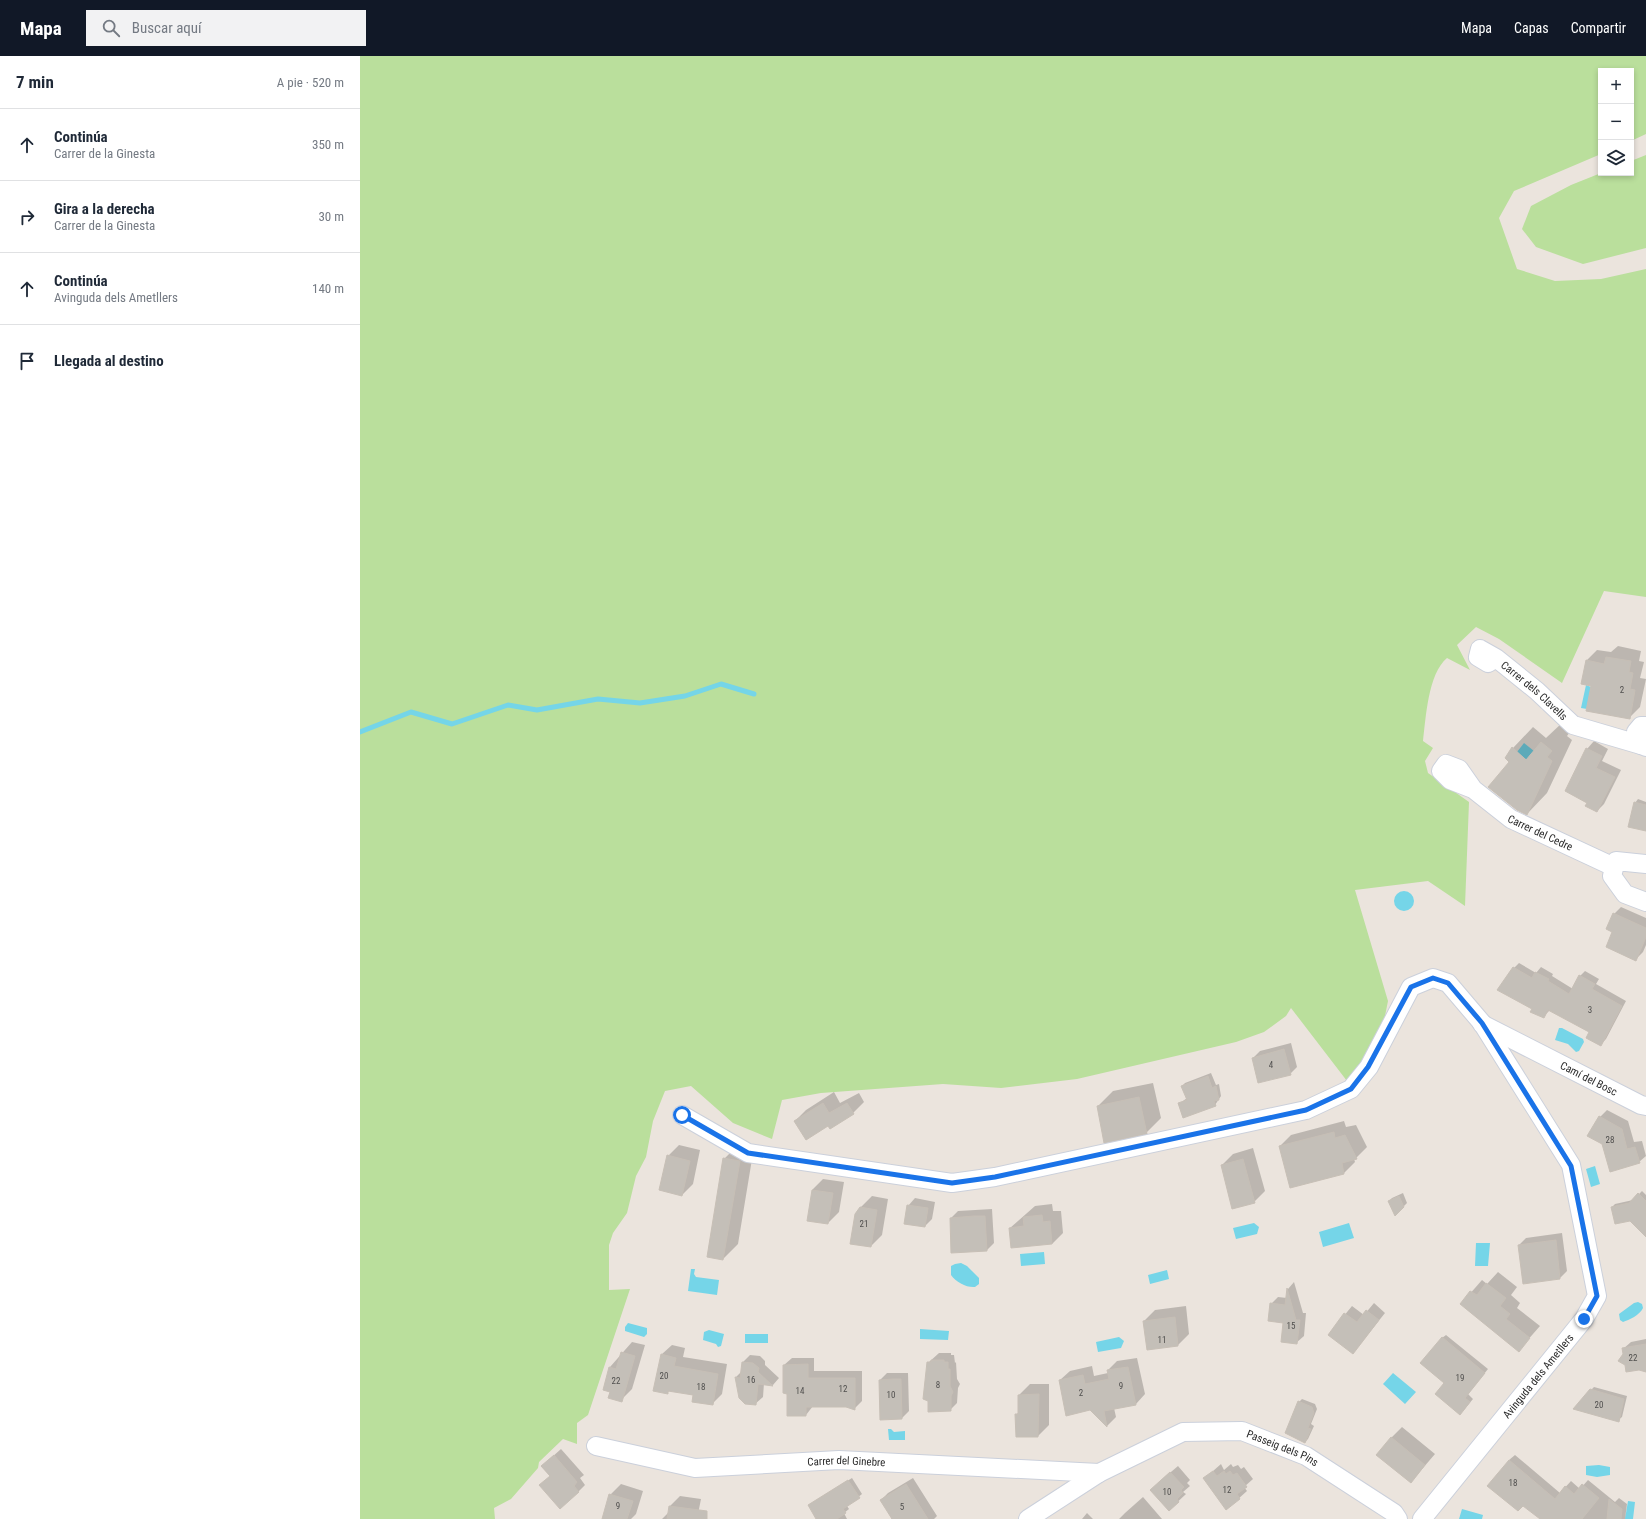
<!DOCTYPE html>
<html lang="es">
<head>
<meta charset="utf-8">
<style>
  body { margin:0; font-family:"Roboto Condensed",sans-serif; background:#f2f2f3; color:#1f2937 }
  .controls { position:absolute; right:12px; top:12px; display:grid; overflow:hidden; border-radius:0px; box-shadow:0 2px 6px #0003 }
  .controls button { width:36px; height:36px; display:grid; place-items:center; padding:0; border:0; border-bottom:1px solid #e0e1e3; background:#fff; color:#1f2937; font:20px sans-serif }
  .stop { position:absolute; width:12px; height:12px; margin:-9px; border:3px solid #1a73e8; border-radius:50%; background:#fff }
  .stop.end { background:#1a73e8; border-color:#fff; box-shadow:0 1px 4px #0008 }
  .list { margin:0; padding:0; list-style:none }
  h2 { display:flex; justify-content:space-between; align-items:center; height:52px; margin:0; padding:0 16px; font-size:17px }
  h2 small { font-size:13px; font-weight:400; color:#747a83 }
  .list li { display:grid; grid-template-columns:26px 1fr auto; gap:12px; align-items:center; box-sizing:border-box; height:72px; padding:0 16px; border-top:1px solid #e0e1e3 }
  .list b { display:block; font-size:15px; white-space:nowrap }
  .list p { margin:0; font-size:13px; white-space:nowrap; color:#747a83 }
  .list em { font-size:13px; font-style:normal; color:#747a83 }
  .icon { flex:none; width:22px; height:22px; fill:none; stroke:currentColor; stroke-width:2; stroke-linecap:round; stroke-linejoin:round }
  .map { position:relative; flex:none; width:1286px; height:1463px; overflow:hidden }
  header { display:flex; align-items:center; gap:24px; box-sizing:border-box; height:56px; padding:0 20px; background:#111827; color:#fff }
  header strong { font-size:19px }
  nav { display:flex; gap:22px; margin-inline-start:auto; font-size:14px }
  .search { width:280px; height:36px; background:#f2f2f3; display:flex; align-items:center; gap:10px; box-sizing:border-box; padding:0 14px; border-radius:0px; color:#747a83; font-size:15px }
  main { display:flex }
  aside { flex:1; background:#fff }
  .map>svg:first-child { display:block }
</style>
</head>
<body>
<header>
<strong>Mapa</strong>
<div class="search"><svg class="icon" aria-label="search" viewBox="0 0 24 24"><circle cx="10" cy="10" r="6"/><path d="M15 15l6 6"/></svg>Buscar aquí</div>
<nav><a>Mapa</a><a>Capas</a><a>Compartir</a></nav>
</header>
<main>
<aside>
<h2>7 min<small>A pie · 520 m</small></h2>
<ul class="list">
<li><svg class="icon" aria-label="ahead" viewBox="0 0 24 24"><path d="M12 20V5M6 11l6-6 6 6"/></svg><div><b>Continúa</b><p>Carrer de la Ginesta</p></div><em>350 m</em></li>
<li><svg class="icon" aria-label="right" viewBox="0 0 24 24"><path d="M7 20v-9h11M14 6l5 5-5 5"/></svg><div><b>Gira a la derecha</b><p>Carrer de la Ginesta</p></div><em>30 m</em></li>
<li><svg class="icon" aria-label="ahead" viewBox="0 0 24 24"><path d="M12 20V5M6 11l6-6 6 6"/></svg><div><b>Continúa</b><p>Avinguda dels Ametllers</p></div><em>140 m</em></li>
<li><svg class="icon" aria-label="arrive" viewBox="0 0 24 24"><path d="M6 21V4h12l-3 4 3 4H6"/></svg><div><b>Llegada al destino</b></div></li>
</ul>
</aside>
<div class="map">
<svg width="1286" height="1463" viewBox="0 0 1286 1463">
  <rect width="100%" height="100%" fill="#ebe4dd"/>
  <path fill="#badf9c" d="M0 0H1286V78L1271 85V15H1241V98L1154 135 1139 162 1157 213 1195 225 1241 223 1286 213V541L1244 535 1202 627 1139 583 1116 571 1097 589 1110 614 1087 602C1068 618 1066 661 1063 685L1073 692 1065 705 1068 717 1109 746 1105 850 1068 825 995 834 1028 945 1024 965 1006 1002 987 1025 931 952 926 960 904 976 876 986 717 1023 641 1032 583 1028 461 1037 422 1044 412 1083 373 1067 331 1030 305 1035 293 1065 286 1101 276 1120 267 1157 253 1177 249 1189V1234L270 1233 228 1359 217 1367V1388L203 1383 179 1406 178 1412 151 1443 134 1452 135 1463H0Z
    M1286 99V192L1223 208 1176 191 1162 173 1171 150 1211 129 1241 117H1271V105Z"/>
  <path fill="#75d5e8" d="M1226 629 1231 631 1227 653 1221 652Z
    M1164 687 1184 703 1177 712 1157 696Z
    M1034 845a10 10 0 1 1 20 0a10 10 0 1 1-20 0Z
    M1199 972H1202L1223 983 1224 986 1219 995 1216 996 1208 988 1195 984Z
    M1235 1110 1240 1128 1231 1131 1226 1113Z
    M894 1167 899 1171 897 1178 876 1183 873 1172Z
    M989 1167 994 1182 963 1191 959 1176Z
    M1116 1187H1130L1128 1210H1115Z
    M684 1196 685 1208 661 1210 660 1198Z
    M601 1207 607 1210 619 1222V1228L615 1231C607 1232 596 1226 591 1219V1210L595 1208Z
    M331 1213H335L334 1218 336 1221 359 1224 357 1239 328 1235Z
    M807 1214 809 1223 790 1228 788 1219Z
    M1278 1246 1282 1248 1283 1252C1280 1259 1269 1264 1263 1266L1260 1264 1259 1258 1274 1247Z
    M268 1267 287 1272V1278L284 1281 265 1275V1271Z
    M560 1273 589 1275 588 1284 560 1283Z
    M349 1274 364 1278 361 1290 358 1291 356 1288 343 1284 344 1276Z
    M385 1278H408V1287H385Z
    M759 1281 764 1285 761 1292 738 1296 736 1286Z
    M1033 1317 1056 1336 1045 1348 1023 1328Z
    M528 1373H531L534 1376 545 1375V1384H529Z
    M1239 1409 1250 1411V1419L1237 1421 1226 1419V1410Z
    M1268 1445 1275 1446 1273 1463H1265Z
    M1102 1453 1123 1459 1122 1463H1099Z"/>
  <path fill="#0003" d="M1258 590 1281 595 1279 605 1284 606 1280 622 1286 623 1280 651 1269 662 1226 605 1237 594 1251 596Z
    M1203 666 1212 673 1207 680 1212 684 1187 737 1167 758 1150 706 1153 692 1173 671 1186 682Z
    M1234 685 1248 693 1242 705 1261 714 1244 748 1237 755 1228 746 1227 693Z
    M1278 743 1286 746V774L1275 747Z
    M1261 851 1286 862V889L1283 896 1276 903 1253 875 1254 858Z
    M1159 907 1176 917 1181 911 1193 918 1192 920 1213 933 1220 920 1225 915 1239 923 1236 928 1266 945 1246 983 1241 988 1231 976 1190 954 1183 961 1174 952 1154 912Z
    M931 987 937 1011 930 1018 893 1002 900 995Z
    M851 1017 856 1029 859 1028 861 1040 855 1049 819 1048 827 1042 822 1030 825 1027Z
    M793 1027 801 1062 786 1077 738 1050 753 1035Z
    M474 1036 480 1047 499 1037 504 1046 493 1057 469 1069 435 1065 446 1054Z
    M1247 1054 1268 1065 1274 1086 1282 1085 1286 1100 1279 1106 1250 1114 1240 1061Z
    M984 1065 986 1071 996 1069 1007 1091 996 1102 994 1103 995 1106 984 1117 920 1090 931 1079Z
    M379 1088 394 1091 378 1188 363 1203 364 1103Z
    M319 1089 340 1094 333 1128 322 1139 308 1100Z
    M893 1092 905 1135 894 1146 862 1109 873 1098Z
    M463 1123 484 1126 479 1156 468 1167 452 1134Z
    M1282 1135 1286 1139V1180L1270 1164 1252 1151 1255 1148 1273 1144Z
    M1043 1137 1047 1147 1035 1159 1029 1145 1032 1142Z
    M512 1140 528 1143 522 1179 511 1190 500 1152Z
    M555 1142 575 1146 572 1163 565 1170 548 1150Z
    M692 1148 693 1155H701L703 1177 692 1188 650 1172 675 1150Z
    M632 1153 634 1187 627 1194 592 1196 591 1162 598 1155Z
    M1202 1177 1207 1215 1200 1222 1163 1227 1159 1189 1166 1182Z
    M1138 1216 1157 1231 1151 1239 1160 1247 1157 1252 1180 1270 1159 1294 1101 1248 1122 1224 1127 1228Z
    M934 1226 943 1257H946L944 1280 936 1287 924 1266 911 1248 918 1241 927 1242 928 1233Z
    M1014 1247 1025 1257 993 1297 969 1278 992 1250 1004 1259Z
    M826 1250 829 1278 818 1289 788 1292 784 1265 795 1254Z
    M1086 1279 1128 1313 1108 1338 1113 1343 1103 1355 1086 1327 1082 1282Z
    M1286 1283V1315L1264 1298 1263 1293 1271 1286Z
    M272 1286 285 1289 272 1333 261 1344 251 1335 244 1333 250 1311Z
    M312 1289 325 1292 323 1301 367 1308 362 1338 352 1348 335 1339 310 1334 307 1337 302 1298Z
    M579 1297H591V1299H594L595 1307 596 1306 597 1323 600 1328 598 1332 597 1347 590 1354 568 1307Z
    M390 1299 400 1300 405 1305V1309L419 1322 413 1329 404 1327 403 1341 395 1348 380 1342 376 1321 382 1315 383 1306Z
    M432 1302H454V1315H502V1345L495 1352 486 1350H453L446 1359 428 1337 424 1309Z
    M777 1302 785 1338 776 1348 754 1352 756 1361 747 1370 700 1324 710 1315 732 1310 734 1320 748 1317V1314L757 1305Z
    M527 1317H548L549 1355 542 1362 520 1324Z
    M670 1328H689V1369L678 1380 656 1359 659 1356V1339Z
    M1234 1331 1267 1340 1262 1361 1258 1364 1231 1334Z
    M942 1343 955 1348 957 1353 951 1368 954 1370 948 1383 945 1386 939 1346Z
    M1042 1371 1075 1398 1051 1426 1031 1382Z
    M201 1393 224 1419 220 1422 225 1429 218 1436 190 1420 182 1410Z
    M1155 1399 1200 1437 1211 1425 1220 1433 1228 1424 1255 1446 1259 1442 1267 1448 1265 1463H1182L1149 1404Z
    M861 1408 864 1414 871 1408 873 1411 878 1409 881 1413 884 1411 893 1423 884 1431 887 1435 867 1453 845 1422Z
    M818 1410 830 1424 827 1427 830 1430 823 1436 826 1438 809 1454 798 1427Z
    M492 1422 502 1438 487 1450 489 1453 484 1457 487 1463H458L449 1449Z
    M553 1422 577 1460 574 1463H531L532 1462 521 1444 528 1437Z
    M261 1428 283 1435 276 1458 271 1463H245L250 1439Z
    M320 1440 341 1443 337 1463H302L309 1456 310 1450Z
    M783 1441 802 1463H759L765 1457Z
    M727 1457 733 1463H722Z"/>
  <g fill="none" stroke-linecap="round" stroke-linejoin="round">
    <path stroke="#75d5e8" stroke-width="5" d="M0 676 51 656 92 668 148 649 177 654 238 643 280 647 325 640 361 628 394 638"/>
  </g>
  <path fill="#c4bfb8" stroke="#c7bfb6" d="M1246 601 1271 605 1269 616 1273 617 1270 633 1275 634 1270 663 1226 655 1231 630 1221 628 1226 604 1244 608Z
    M1181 686 1192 695 1187 701 1192 705 1167 759 1157 754 1128 731 1149 706 1145 702 1152 691 1166 704Z
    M1226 692 1242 700 1236 712 1255 721 1237 756 1225 750 1227 747 1205 735Z
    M1274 746 1286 749V775L1268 771Z
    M1253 857 1286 872V881L1276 905 1246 891 1252 876 1246 873Z
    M1153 911 1172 922 1175 916 1189 923 1188 925 1209 938 1219 919 1235 928 1232 933 1262 950 1241 990 1226 982 1229 976 1188 954 1184 962 1170 956 1172 953 1137 934Z
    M924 993 931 1019 898 1027 892 1002Z
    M848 1020 852 1032 856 1030 859 1044 854 1045 856 1050 823 1062 818 1047 827 1044 821 1030Z
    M779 1041 787 1078 744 1087 737 1050Z
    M463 1047 469 1057 487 1047 494 1058 470 1073 468 1070 446 1084 434 1065Z
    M1239 1060 1262 1073 1267 1093 1275 1091 1280 1107 1250 1116 1242 1088 1227 1080Z
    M974 1076 975 1082 985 1079 997 1103 982 1107 984 1118 930 1132 919 1090Z
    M307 1099 330 1105 322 1140 299 1134Z
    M363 1102 380 1105 363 1204 347 1201Z
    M883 1103 895 1147 872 1153 861 1109Z
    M452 1134 473 1137 468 1168 447 1165Z
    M1278 1137 1286 1145V1181L1270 1165 1255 1168 1251 1151 1269 1147Z
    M1039 1140 1044 1151 1035 1160 1028 1145Z
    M547 1149 568 1152 565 1171 544 1168Z
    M500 1151 517 1154 511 1191 490 1188 495 1158Z
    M682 1159 683 1166 690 1165 692 1188 651 1192 649 1172 664 1170 663 1161Z
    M614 1160H625L627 1195 591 1197 590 1162Z
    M1196 1184 1200 1223 1163 1228 1158 1189Z
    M1126 1227 1146 1242 1140 1250 1150 1258 1146 1263 1170 1282 1159 1296 1100 1248 1110 1235 1117 1239Z
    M927 1232 936 1264H940L937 1288 921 1286 923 1267 908 1265 910 1247 925 1249Z
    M1006 1254 1019 1264 993 1298 968 1279 984 1257 997 1266Z
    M815 1261 818 1290 787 1294 783 1265Z
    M1082 1281 1125 1317 1105 1342 1110 1346 1100 1359 1075 1338 1084 1327 1060 1307Z
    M1286 1288V1316L1279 1314 1266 1316 1265 1309 1258 1305 1263 1298 1262 1292Z
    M261 1296 275 1300 262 1346 248 1342 250 1336 243 1334 249 1311 256 1313Z
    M301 1298 316 1302 314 1310 358 1318 353 1349 332 1346 333 1339 308 1335V1338L293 1335Z
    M571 1304H584V1306H588V1313H590V1330L593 1336 591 1340V1355L568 1356V1345L563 1343 567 1306H571Z
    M382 1306 393 1307 399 1312 398 1316 413 1330 398 1328 396 1349 385 1348 379 1342 375 1321 380 1322Z
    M448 1308V1322H495V1354L486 1351H446V1360H427V1338L423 1337V1309Z
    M768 1311 776 1349 744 1355 747 1371 730 1354 706 1360 699 1324 723 1319 725 1328 749 1323 747 1314Z
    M533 1323H541L542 1363 520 1364 519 1324Z
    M1230 1333 1264 1343 1259 1366 1213 1353Z
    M679 1338 678 1381H656L655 1358H658V1339Z
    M938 1345 952 1351 954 1357 948 1372 951 1373 945 1387 925 1377Z
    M1031 1381 1065 1409 1051 1427 1016 1399Z
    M194 1399 217 1426 214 1430 219 1436 200 1453 179 1429 190 1420 181 1410Z
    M1149 1404 1195 1443 1205 1430 1214 1438 1222 1428 1239 1442 1222 1463H1180L1163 1450 1158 1455 1127 1430Z
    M853 1415 857 1420 864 1415 866 1418 870 1415 873 1419 877 1417 887 1431 877 1438 880 1443 866 1454 843 1422Z
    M810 1416 824 1431 821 1434 823 1437 817 1443 819 1446 809 1455 790 1434Z
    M488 1424 500 1442 483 1453 486 1457 477 1463H456L448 1449Z
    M546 1428 568 1463H532L520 1444Z
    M249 1438 273 1445 267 1463H242Z
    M1249 1443 1262 1453 1261 1463H1247Z
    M309 1450 347 1455V1463H307Z"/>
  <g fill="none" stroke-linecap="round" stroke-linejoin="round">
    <g stroke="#cbd0db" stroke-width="20">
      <g id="street">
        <path id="s1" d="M1136 602 1128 607 1118 601 1120 593 1136 602 1177 635 1213 669 1281 689"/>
        <path d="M1286 670H1281L1276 676 1281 689 1286 691"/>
        <path id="s2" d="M1113 733 1090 724 1081 715 1086 708 1099 713 1113 733 1151 763 1254 811"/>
        <path d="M1286 808 1256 805 1252 820 1265 838 1286 846"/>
        <path id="s3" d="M1122 968 1281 1049 1286 1050"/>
        <path d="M322 1059 388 1097 592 1127 635 1121 946 1054 991 1033 1009 1011 1051 931 1073 922 1088 927 1122 967 1211 1109 1237 1240 1224 1263 1062 1463"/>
        <path id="s4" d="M236 1390 335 1412 479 1404 739 1417"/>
        <path id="s5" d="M668 1463 739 1417 823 1376 882 1375 946 1400 1034 1457 1038 1463"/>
      </g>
    </g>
    <use href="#street" stroke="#fff" stroke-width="18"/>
  </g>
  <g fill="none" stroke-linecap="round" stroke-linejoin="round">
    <path stroke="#1a73e8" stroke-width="5" d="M322 1059 388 1097 592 1127 635 1121 946 1054 991 1033 1008 1011 1051 931 1073 922 1088 927 1122 967 1211 1110 1237 1240 1224 1263"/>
  </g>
  <g text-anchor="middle" stroke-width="3" stroke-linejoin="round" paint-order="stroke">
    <g font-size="9" fill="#504f4e">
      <text x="1262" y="637">2</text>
      <text x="1230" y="957">3</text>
      <text x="911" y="1012">4</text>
      <text x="1250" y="1087">28</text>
      <text x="504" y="1171">21</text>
      <text x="931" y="1273">15</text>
      <text x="802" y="1287">11</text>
      <text x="1273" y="1305">22</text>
      <text x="304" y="1323">20</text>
      <text x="1100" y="1325">19</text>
      <text x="391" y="1327">16</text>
      <text x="256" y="1328">22</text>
      <text x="578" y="1332">8</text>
      <text x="761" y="1333">9</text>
      <text x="341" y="1334">18</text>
      <text x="483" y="1336">12</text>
      <text x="440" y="1338">14</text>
      <text x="721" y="1340">2</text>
      <text x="531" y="1342">10</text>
      <text x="1239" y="1352">20</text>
      <text x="1153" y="1430">18</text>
      <text x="867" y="1437">12</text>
      <text x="807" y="1439">10</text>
      <text x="258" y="1453">9</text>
      <text x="542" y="1454">5</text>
    </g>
    <g font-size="11" fill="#2a2a2a" stroke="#fff">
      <text dy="4" stroke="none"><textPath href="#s1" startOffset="98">Carrer dels Clavells</textPath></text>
      <text dy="4" stroke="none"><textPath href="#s2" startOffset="165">Carrer del Cedre</textPath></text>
      <text dy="4" stroke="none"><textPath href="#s3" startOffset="120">Camí del Bosc</textPath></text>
      <text transform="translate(1178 1320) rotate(-51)" y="4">Avinguda dels Ametllers</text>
      <text dy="4" stroke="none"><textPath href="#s5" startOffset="281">Passeig dels Pins</textPath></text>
      <text dy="4" stroke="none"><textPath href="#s4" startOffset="253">Carrer del Ginebre</textPath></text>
    </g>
  </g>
</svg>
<div class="controls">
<button>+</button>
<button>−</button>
<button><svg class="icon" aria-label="layers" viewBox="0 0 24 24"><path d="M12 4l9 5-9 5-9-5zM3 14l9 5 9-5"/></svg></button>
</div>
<div class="stop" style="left:322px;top:1059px"></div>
<div class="stop end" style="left:1224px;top:1263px"></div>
</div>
</main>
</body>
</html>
